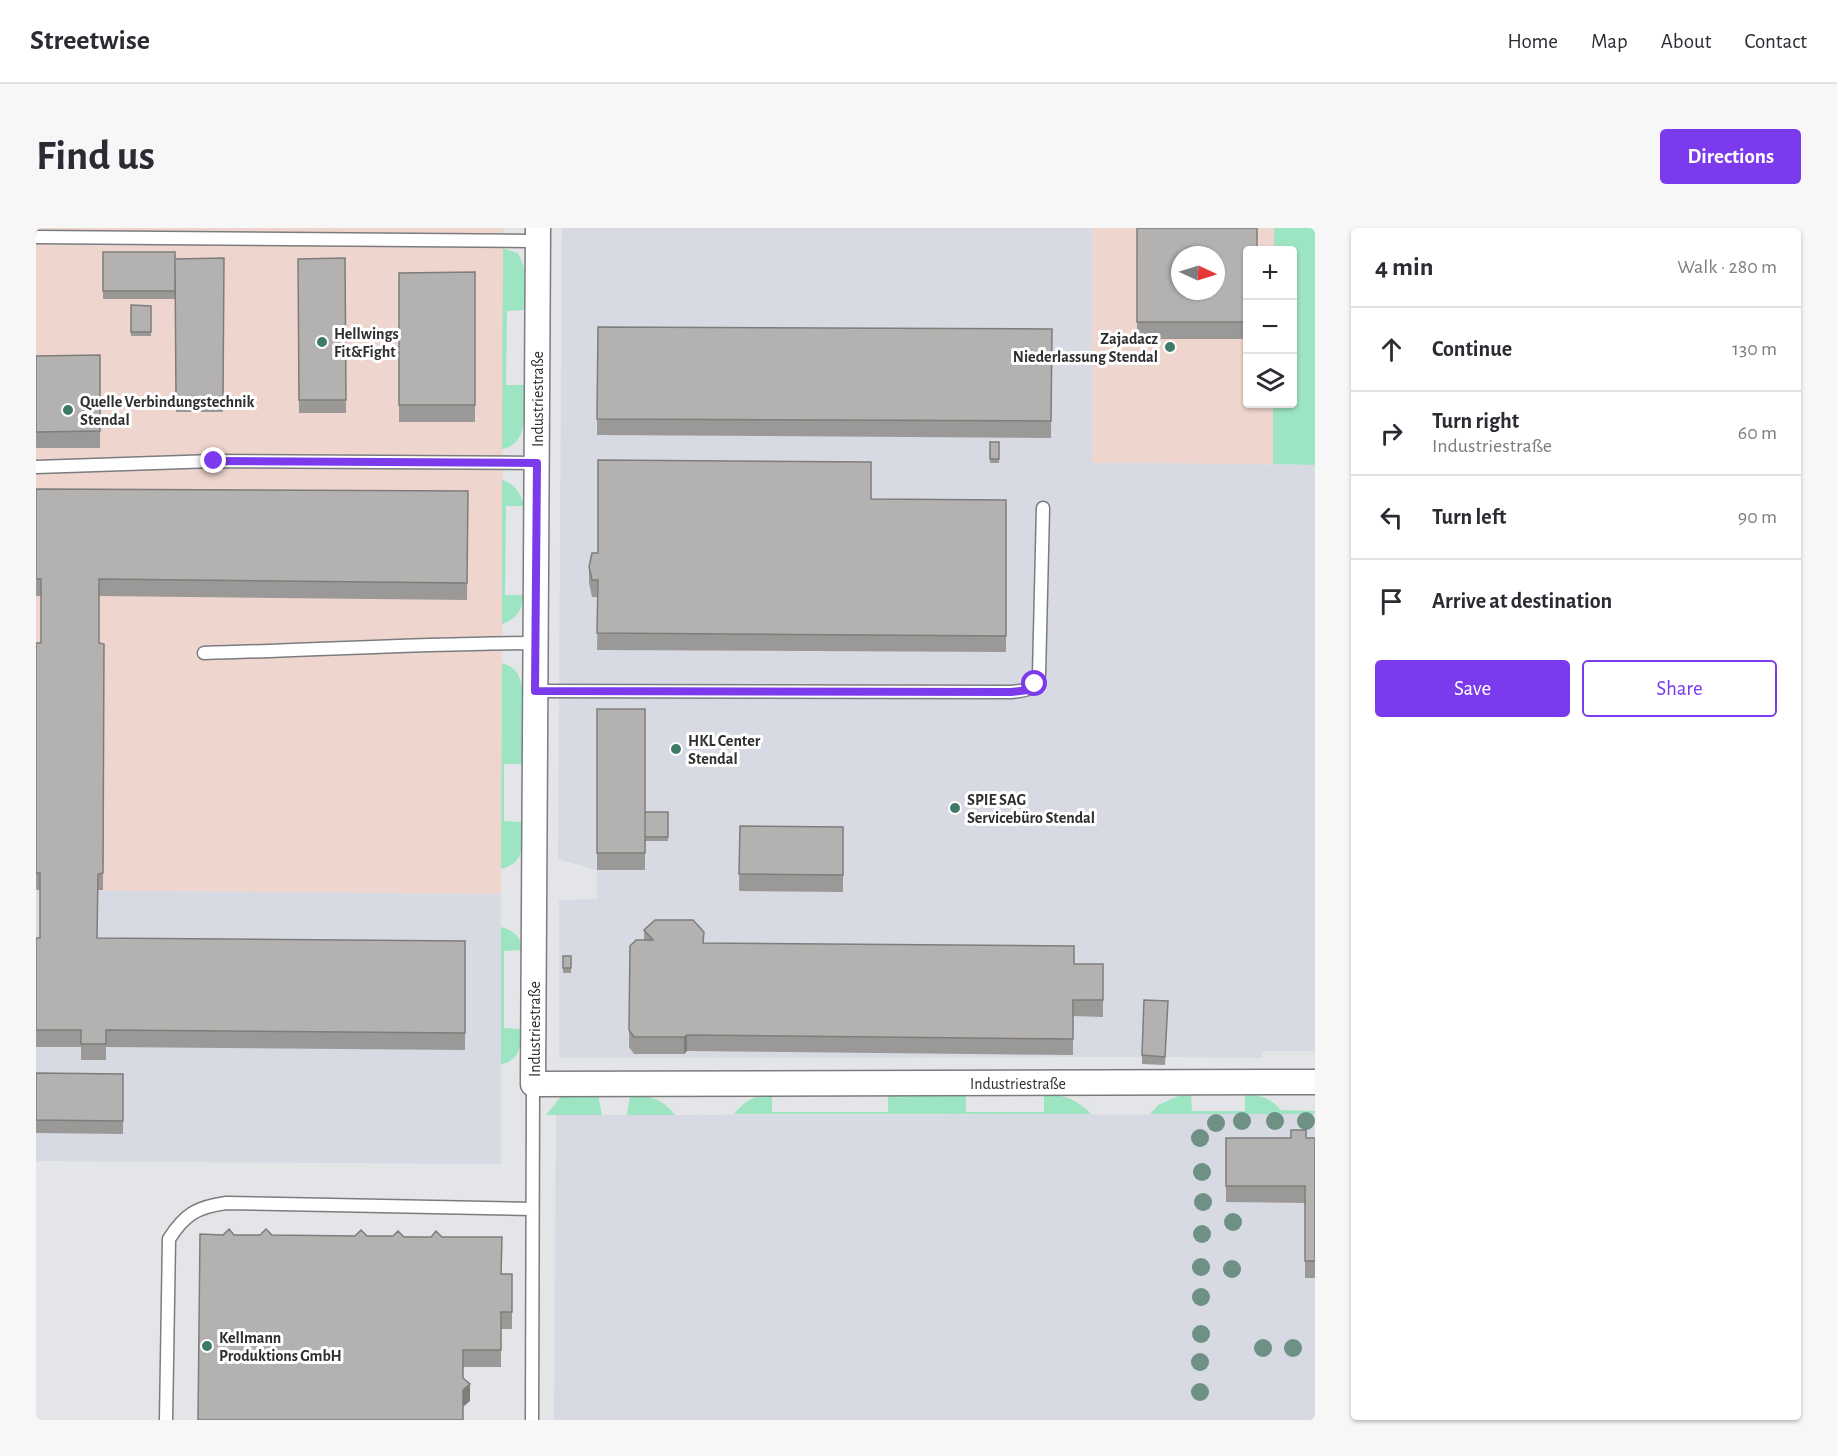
<!DOCTYPE html>
<html lang="en">
<head>
<meta charset="utf-8">
<style>
  body { margin:0; font-family:"Alegreya Sans",sans-serif; background:#f7f7f7; color:#2b2b33 }
  .controls { position:absolute; right:18px; top:18px; display:grid; overflow:hidden; border-radius:6px; box-shadow:0 2px 4px #0004 }
  .controls button { width:54px; height:54px; display:grid; place-items:center; padding:0; border:0; border-bottom:2px solid #e1e1e2; background:#fff; color:#2b2b33; font:30px sans-serif }
  .compass { position:absolute; left:1135px; top:18px; width:54px; height:54px; border-radius:50%; background:#fff; box-shadow:0 2px 4px #0004; rotate:94deg }
  .stop { position:absolute; width:18px; height:18px; margin:-14px; border:4px solid #7c3aed; border-radius:50%; background:#fff }
  .stop.end { background:#7c3aed; border-color:#fff; box-shadow:0 2px 6px #0008 }
  .list { margin:0; padding:0; list-style:none }
  h2 { display:flex; justify-content:space-between; align-items:center; height:78px; margin:0; padding:0 24px; font-size:26px }
  h2 small { font-size:20px; font-weight:400; color:#7c7c81 }
  .list li { display:grid; grid-template-columns:39px 1fr auto; gap:18px; align-items:center; box-sizing:border-box; height:84px; padding:0 24px; border-top:2px solid #e1e1e2 }
  .list b { display:block; font-size:22px; white-space:nowrap }
  .list p { margin:0; font-size:20px; white-space:nowrap; color:#7c7c81 }
  .list em { font-size:20px; font-style:normal; color:#7c7c81 }
  .actions { display:flex; gap:12px; padding:18px 24px }
  .actions a { flex:1; padding:14px 0; border:2px solid #7c3aed; border-radius:6px; text-align:center; font-size:21px; color:#7c3aed }
  .actions .main { background:#7c3aed; color:#fff }
  .icon { flex:none; width:33px; height:33px; fill:none; stroke:currentColor; stroke-width:2; stroke-linecap:round; stroke-linejoin:round }
  .map { position:relative; flex:none; width:1279px; height:1192px; overflow:hidden; border-radius:6px }
  header { display:flex; align-items:center; gap:36px; box-sizing:border-box; height:84px; padding:0 30px; background:#fff; border-bottom:2px solid #e1e1e2 }
  header strong { font-size:28px }
  nav { display:flex; gap:33px; margin-inline-start:auto; font-size:21px }
  .intro { display:flex; align-items:center; justify-content:space-between; box-sizing:border-box; height:144px; padding:0 36px }
  h1 { margin:0; font-size:42px }
  .button { padding:15px 27px; border-radius:6px; background:#7c3aed; color:#fff; font-size:21px; font-weight:700 }
  main { display:flex; gap:36px; padding:0 36px }
  aside { flex:1; background:#fff; border-radius:6px; box-shadow:0 2px 4px #0004 }
  .map>svg:first-child { display:block }
</style>
</head>
<body>
<header>
<strong>Streetwise</strong>
<nav><a>Home</a><a>Map</a><a>About</a><a>Contact</a></nav>
</header>
<div class="intro"><h1>Find us</h1><a class="button">Directions</a></div>
<main>
<div class="map">
<svg width="1279" height="1192" viewBox="0 0 1279 1192">
  <rect width="100%" height="100%" fill="#e4e5e8"/>
  <path fill="#eed5cd" fill-rule="evenodd" d="M0 0H468L465 666 0 662Z
    M1056 0H1238V22H1212V176H1237V236L1055 235ZM1144 27H1180V63H1144Z"/>
  <path fill="#d7d9e3" d="M526 0H1056V235L1279 237V823H1227L1226 830 1130 829 1129 837 1106 836V829L523 830V672L561 671V642L522 631Z
    M0 662 465 666V936L0 933Z
    M1279 886V1192H518L520 887Z"/>
  <path fill="#9de5c2" d="M1238 0H1279V237L1237 236V176H1256V22H1238Z
    M467 20 482 25 488 39V82L471 83 470 157H488C488 179 494 217 466 221Z
    M466 252C479 256 485 265 488 278H470L469 367H487C487 382 480 391 466 396Z
    M466 435C473 438 477 439 481 445 492 462 487 514 487 536H468V593L486 594C486 616 491 634 465 641Z
    M465 699C477 702 486 709 486 722L468 723V800L486 801C485 817 484 833 465 836Z
    M930 866V884H1008V866C1027 866 1042 872 1055 886H698C708 873 719 867 736 867V884H852V867Z
    M1147 866H1155L1156 883H1209V866C1223 867 1236 870 1244 882L1279 883V886H1114L1122 877Z
    M526 867H562L566 887H510Z
    M594 867C612 867 628 871 639 887H591Z"/>
  <g fill="none" stroke-linecap="round" stroke-linejoin="round">
    <g stroke="#7b7c7e" stroke-width="15">
      <path id="lane" d="M0 9 501 13
        M0 239 178 233 501 235
        M168 425C279 422 389 415 500 415
        M499 463 975 464C991 462 997 463 1003 447L1007 280
        M130 1192 133 1011C149 986 161 979 190 975L496 981
        M496 1192 497 856"/>
    </g>
    <g stroke="#7b7c7e" stroke-width="27">
      <path id="street" d="M502 0 497 856 1279 854"/>
    </g>
    <use href="#lane" stroke="#fff" stroke-width="12"/>
    <use href="#street" stroke="#fff" stroke-width="24"/>
  </g>
  <g fill="#6e9085">
    <circle cx="1206" cy="893" r="9"/>
    <circle cx="1239" cy="893" r="9"/>
    <circle cx="1270" cy="893" r="9"/>
    <circle cx="1180" cy="895" r="9"/>
    <circle cx="1164" cy="910" r="9"/>
    <circle cx="1166" cy="944" r="9"/>
    <circle cx="1167" cy="974" r="9"/>
    <circle cx="1197" cy="994" r="9"/>
    <circle cx="1166" cy="1006" r="9"/>
    <circle cx="1165" cy="1039" r="9"/>
    <circle cx="1196" cy="1041" r="9"/>
    <circle cx="1165" cy="1069" r="9"/>
    <circle cx="1165" cy="1106" r="9"/>
    <circle cx="1227" cy="1120" r="9"/>
    <circle cx="1257" cy="1120" r="9"/>
    <circle cx="1164" cy="1134" r="9"/>
    <circle cx="1164" cy="1164" r="9"/>
  </g>
  <path fill="#9b9997" d="M1101 0 1212 22V111H1101Z
    M67 24H139V71H67Z
    M188 30 187 184H140L139 31Z
    M309 30 310 185H263L262 31Z
    M439 44V194H363V45Z
    M95 77 115 78V108H95Z
    M562 99 1016 101 1015 210 561 207Z
    M64 127V220H0V128Z
    M954 214H963V235H954Z
    M0 261 432 263 431 372 63 368V415L68 416 67 662H62L61 710 429 713V822L70 819V832H45V819H0V710H4V662H0V415H5V368H0Z
    M835 271 970 272V424L561 422 562 369H556L553 355V339L562 325Z
    M561 481 609 584H632V613H609V642H561Z
    M704 598 807 599V664L703 663Z
    M608 702 668 715 1038 736H1067V789L1037 788V827L651 823 648 826H598L593 819 594 718 608 712Z
    M527 728H535V745H527Z
    M1132 773 1129 837 1106 836V827Z
    M0 845 87 846V906L0 905Z
    M1190 910H1279V1050H1269V975L1190 974Z
    M198 1007 406 1009 466 1046H476V1101H465V1139H427V1150L434 1173Z"/>
  <path fill="#7e7d7b" d="M651 807V823L648 826V809Z
    M434 1156V1173L427 1179V1162Z"/>
  <path fill="#b4b2b0" stroke="#7e7d7b" stroke-width="1.5" fill-rule="evenodd" d="M1101 0H1221V22H1212V94H1101ZM1144 27H1180V63H1144Z
    M67 24H139V63H67Z
    M188 30 187 171H140L139 31Z
    M309 30 310 172H263L262 31Z
    M439 44V177H363V45Z
    M95 77 115 78V104H95Z
    M562 99 1016 101 1015 193 561 191Z
    M64 127V203L0 204V128Z
    M954 214H963V231H954Z
    M562 232 835 234V271L970 272V408L561 405 562 352H556L553 339 556 325H562Z
    M0 261 432 263 431 355 63 351V415L68 416 67 645 62 646 61 710 429 713V805L70 802V816H45V802H0V710H4V645H0V415H5V351H0Z
    M561 481H609V625H561Z
    M609 584H632V609H609Z
    M704 598 807 599V647L703 646Z
    M619 692H657L668 704 667 715 1038 718V736H1067V772H1037V811L651 807 648 809H598L593 802 594 718 600 712H617L608 702Z
    M527 728H535V740H527Z
    M1108 772 1132 773 1129 829 1106 827Z
    M0 845 87 846V893L0 892Z
    M1255 902H1270V910H1279V1033H1269V958H1190V910H1255Z
    M193 1001 198 1007H224L230 1001 236 1007 319 1008 325 1002 331 1008H357L362 1003 368 1009H395L400 1003 406 1009H466L465 1046H476V1084H465V1122H427V1150L434 1156 427 1162V1192H162L164 1006 187 1007Z"/>
  <g fill="none" stroke-linecap="round" stroke-linejoin="round">
    <path stroke="#7c3aed" stroke-width="8" d="M178 233 501 235 499 463 975 464 992 462 999 456"/>
  </g>
  <g fill="#3e7a66" stroke="#fff" stroke-width="2">
    <circle cx="286" cy="114" r="6"/>
    <circle cx="1134" cy="119" r="6"/>
    <circle cx="32" cy="182" r="6"/>
    <circle cx="640" cy="521" r="6"/>
    <circle cx="919" cy="580" r="6"/>
    <circle cx="171" cy="1118" r="6"/>
  </g>
  <g text-anchor="middle" stroke-width="6" stroke-linejoin="round" paint-order="stroke">
    <g font-size="16" font-weight="bold" fill="#2f2f30" stroke="#fff" text-anchor="start">
      <text x="298" y="111">Hellwings<tspan x="298" dy="18">Fit&amp;Fight</tspan></text>
      <text x="1122" y="116" text-anchor="end">Zajadacz<tspan x="1122" dy="18">Niederlassung Stendal</tspan></text>
      <text x="44" y="179">Quelle Verbindungstechnik<tspan x="44" dy="18">Stendal</tspan></text>
      <text x="652" y="518">HKL Center<tspan x="652" dy="18">Stendal</tspan></text>
      <text x="931" y="577">SPIE SAG<tspan x="931" dy="18">Servicebüro Stendal</tspan></text>
      <text x="183" y="1115">Kellmann<tspan x="183" dy="18">Produktions GmbH</tspan></text>
    </g>
    <g font-size="16" fill="#2f2f30" stroke="#fff">
      <text transform="translate(501 171) rotate(-90)" y="6">Industriestraße</text>
      <text transform="translate(498 801) rotate(-90)" y="6">Industriestraße</text>
      <text x="982" y="861">Industriestraße</text>
    </g>
  </g>
</svg>
<div class="controls">
<button>+</button>
<button>−</button>
<button><svg class="icon" aria-label="layers" viewBox="0 0 24 24"><path d="M12 4l9 5-9 5-9-5zM3 14l9 5 9-5"/></svg></button>
</div>
<svg class="compass" viewBox="-18 -18 36 36"><path d="M0-13l5 13h-10z" fill="#e53935"/><path d="M0 13l5-13h-10z" fill="#7c7c81"/></svg>
<div class="stop" style="left:999px;top:456px"></div>
<div class="stop end" style="left:178px;top:233px"></div>
</div>
<aside>
<h2>4 min<small>Walk · 280 m</small></h2>
<ul class="list">
<li><svg class="icon" aria-label="ahead" viewBox="0 0 24 24"><path d="M12 20V5M6 11l6-6 6 6"/></svg><div><b>Continue</b></div><em>130 m</em></li>
<li><svg class="icon" aria-label="right" viewBox="0 0 24 24"><path d="M7 20v-9h11M14 6l5 5-5 5"/></svg><div><b>Turn right</b><p>Industriestraße</p></div><em>60 m</em></li>
<li><svg class="icon" aria-label="left" viewBox="0 0 24 24"><path d="M17 20v-9H6M10 6l-5 5 5 5"/></svg><div><b>Turn left</b></div><em>90 m</em></li>
<li><svg class="icon" aria-label="arrive" viewBox="0 0 24 24"><path d="M6 21V4h12l-3 4 3 4H6"/></svg><div><b>Arrive at destination</b></div></li>
</ul>
<div class="actions"><a class="main">Save</a><a>Share</a></div>
</aside>
</main>
</body>
</html>
